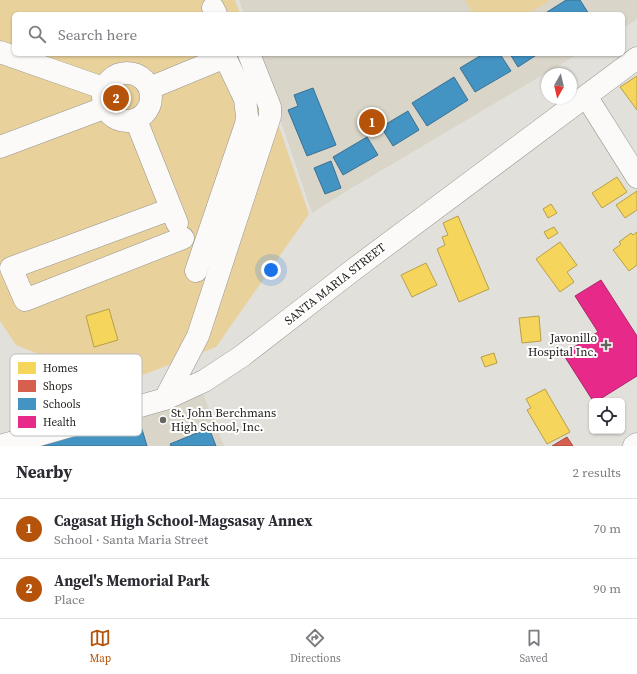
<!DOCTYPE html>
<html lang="en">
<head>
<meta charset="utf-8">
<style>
  body { margin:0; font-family:"Source Serif 4",serif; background:#f7f7f7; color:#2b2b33 }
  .controls { position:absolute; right:12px; bottom:12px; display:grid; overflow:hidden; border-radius:6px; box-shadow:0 1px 3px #0004 }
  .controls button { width:36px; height:36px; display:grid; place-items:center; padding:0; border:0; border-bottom:1px solid #e1e1e2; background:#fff; color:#2b2b33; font:20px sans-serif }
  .compass { position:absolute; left:541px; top:68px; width:36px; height:36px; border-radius:50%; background:#fff; box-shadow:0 1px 3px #0004; rotate:188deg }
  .you { position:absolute; left:271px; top:270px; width:14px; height:14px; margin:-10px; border:3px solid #fff; border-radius:50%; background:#1a73e8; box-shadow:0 0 0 6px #1a73e833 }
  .badge { display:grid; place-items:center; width:26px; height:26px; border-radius:50%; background:#b45309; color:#fff; font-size:13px; font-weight:700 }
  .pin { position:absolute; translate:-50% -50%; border:2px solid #fff; box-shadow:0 1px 4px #0006 }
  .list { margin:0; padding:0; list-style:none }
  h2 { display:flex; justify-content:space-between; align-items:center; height:52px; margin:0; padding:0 16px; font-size:17px }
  h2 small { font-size:13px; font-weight:400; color:#7c7c81 }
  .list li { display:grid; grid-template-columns:26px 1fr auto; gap:12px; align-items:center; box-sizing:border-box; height:60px; padding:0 16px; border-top:1px solid #e1e1e2 }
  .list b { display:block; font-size:15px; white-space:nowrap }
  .list p { margin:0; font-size:13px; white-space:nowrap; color:#7c7c81 }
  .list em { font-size:13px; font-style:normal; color:#7c7c81 }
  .icon { flex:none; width:22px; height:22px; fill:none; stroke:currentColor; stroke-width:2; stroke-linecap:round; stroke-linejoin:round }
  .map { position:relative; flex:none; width:637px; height:446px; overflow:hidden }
  .search { position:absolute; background:#fff; box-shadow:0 1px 3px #0004; left:12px; right:12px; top:12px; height:44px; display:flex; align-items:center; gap:10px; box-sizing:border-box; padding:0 14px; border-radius:6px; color:#7c7c81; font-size:15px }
  .sheet { height:172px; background:#fff }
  nav { display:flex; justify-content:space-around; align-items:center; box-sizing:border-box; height:56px; border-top:1px solid #e1e1e2; background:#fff; font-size:11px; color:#7c7c81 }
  nav a { display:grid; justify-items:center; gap:2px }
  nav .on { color:#b45309 }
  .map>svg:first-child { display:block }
</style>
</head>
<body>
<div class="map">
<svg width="637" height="446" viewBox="0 0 637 446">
  <rect width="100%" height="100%" fill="#e2e0da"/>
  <path fill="#d9d5c9" d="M239 0H637V19L623 28V14H244Z
    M258 54H578L350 189 312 213Z
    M203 394 224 446H24Z"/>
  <path fill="#e8d19b" d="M0 0H235L240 14H14V54H254L309 214 216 347 82 398 53 360 16 345 0 321Z
    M465 0H551L527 14H473Z"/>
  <path fill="#f6d55c" stroke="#b79f49" d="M637 76V110L620 87Z
    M617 177 627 192 602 208 592 193Z
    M637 191V210L625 218 616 205Z
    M551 204 557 213 548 218 543 209Z
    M458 216 489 289 459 302 437 249 445 245 442 237 448 235 443 223Z
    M554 227 558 233 548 239 544 232Z
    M637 232V265L629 271 613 250 621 244 619 242 631 233 633 235Z
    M560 242 577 265 567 272 574 282 560 292 536 259Z
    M426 263 437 285 412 297 401 275Z
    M109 309 118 340 94 347 86 316Z
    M539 316 541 341 522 343 519 318Z
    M494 353 497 363 485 367 481 357Z
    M545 389 570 432 547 444 527 410 531 408 526 399Z"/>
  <path fill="#d6604d" stroke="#a14d3f" d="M567 437 573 446H552Z"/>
  <path fill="#4393c3" stroke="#3a7192" d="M566 0H580L589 14H544Z
    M483 54H500L511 71 475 92 460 68Z
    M510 54H538L518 67Z
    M454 77 468 100 427 126 412 103Z
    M313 88 336 145 307 156 288 110 298 106 294 95Z
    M408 111 419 130 393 146 381 127Z
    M367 137 378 155 343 175 333 157Z
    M331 161 341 188 325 194 314 168Z
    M138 416 147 446H37Z
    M209 428 216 446H171L170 444Z"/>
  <path fill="#e7298a" stroke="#ac276a" d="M601 280 637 336V376L597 401H593L563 354 598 332 575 296Z"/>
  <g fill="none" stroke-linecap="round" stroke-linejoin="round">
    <g stroke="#979591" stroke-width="23">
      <path id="minor" d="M213 8 216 14
        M0 52 103 88
        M103 97a24 24 0 1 1 48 0a24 24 0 1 1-48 0Z
        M150 88 225 57
        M586 96 637 177
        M136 120 177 223
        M0 147 104 108
        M171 209 11 268 25 300 183 238
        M196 271 246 124 247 116 245 99 225 57 226 54
        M165 399 198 336 270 116V107L249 54
        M0 446 165 399 204 381 242 356 353 270 637 58"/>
    </g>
    <g stroke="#979591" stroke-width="23">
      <path id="highway" d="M634 446 637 444"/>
    </g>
    <use href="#minor" stroke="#fbfaf9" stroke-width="22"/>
    <use href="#highway" stroke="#fbfaf9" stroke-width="22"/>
  </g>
  <g fill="#666460" stroke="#fff" stroke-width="1.5">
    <path d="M604 339h4v4h4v4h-4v4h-4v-4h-4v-4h4z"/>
    <circle cx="163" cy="420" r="4"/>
  </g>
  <g text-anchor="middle" stroke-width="4" stroke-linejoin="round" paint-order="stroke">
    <g font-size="12" fill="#24221e" stroke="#fff">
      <text transform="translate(335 284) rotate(-38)" y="4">SANTA MARIA STREET</text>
    </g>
    <g font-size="12" fill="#24221e" stroke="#fff" text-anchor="end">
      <text x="597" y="342">Javonillo<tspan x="597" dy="14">Hospital Inc.</tspan></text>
      <text x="171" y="417" text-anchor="start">St. John Berchmans<tspan x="171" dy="14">High School, Inc.</tspan></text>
    </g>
  </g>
  <rect x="10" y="354" width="132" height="82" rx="6" fill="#fff" stroke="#bdbdbc" stroke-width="1"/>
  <rect x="18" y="362" width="18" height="12" fill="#f6d55c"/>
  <rect x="18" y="380" width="18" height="12" fill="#d6604d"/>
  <rect x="18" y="398" width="18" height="12" fill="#4393c3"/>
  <rect x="18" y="416" width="18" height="12" fill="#e7298a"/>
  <g font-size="11" fill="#24221e">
    <text x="43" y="372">Homes</text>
    <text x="43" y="390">Shops</text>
    <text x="43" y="408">Schools</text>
    <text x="43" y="426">Health</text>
  </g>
</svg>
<div class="controls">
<button><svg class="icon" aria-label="locate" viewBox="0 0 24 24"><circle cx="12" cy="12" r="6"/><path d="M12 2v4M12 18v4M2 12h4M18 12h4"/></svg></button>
</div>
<svg class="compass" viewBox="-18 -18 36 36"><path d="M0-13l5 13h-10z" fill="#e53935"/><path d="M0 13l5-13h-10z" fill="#7c7c81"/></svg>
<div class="you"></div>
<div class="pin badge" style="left:372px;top:122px">1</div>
<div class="pin badge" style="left:116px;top:98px">2</div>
<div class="search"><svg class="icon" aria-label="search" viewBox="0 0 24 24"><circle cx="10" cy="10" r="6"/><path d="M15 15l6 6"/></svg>Search here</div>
</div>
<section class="sheet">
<h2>Nearby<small>2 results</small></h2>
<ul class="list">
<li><span class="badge">1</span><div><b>Cagasat High School-Magsasay Annex</b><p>School · Santa Maria Street</p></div><em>70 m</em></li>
<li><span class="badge">2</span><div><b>Angel's Memorial Park</b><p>Place</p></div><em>90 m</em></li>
</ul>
</section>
<nav>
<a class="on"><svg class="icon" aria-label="map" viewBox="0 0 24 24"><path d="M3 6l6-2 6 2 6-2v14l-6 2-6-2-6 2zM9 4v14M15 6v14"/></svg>Map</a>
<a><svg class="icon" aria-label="directions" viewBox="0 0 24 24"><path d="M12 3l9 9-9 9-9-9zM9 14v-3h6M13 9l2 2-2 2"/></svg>Directions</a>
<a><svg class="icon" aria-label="saved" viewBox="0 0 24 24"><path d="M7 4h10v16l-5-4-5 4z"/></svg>Saved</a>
</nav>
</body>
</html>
